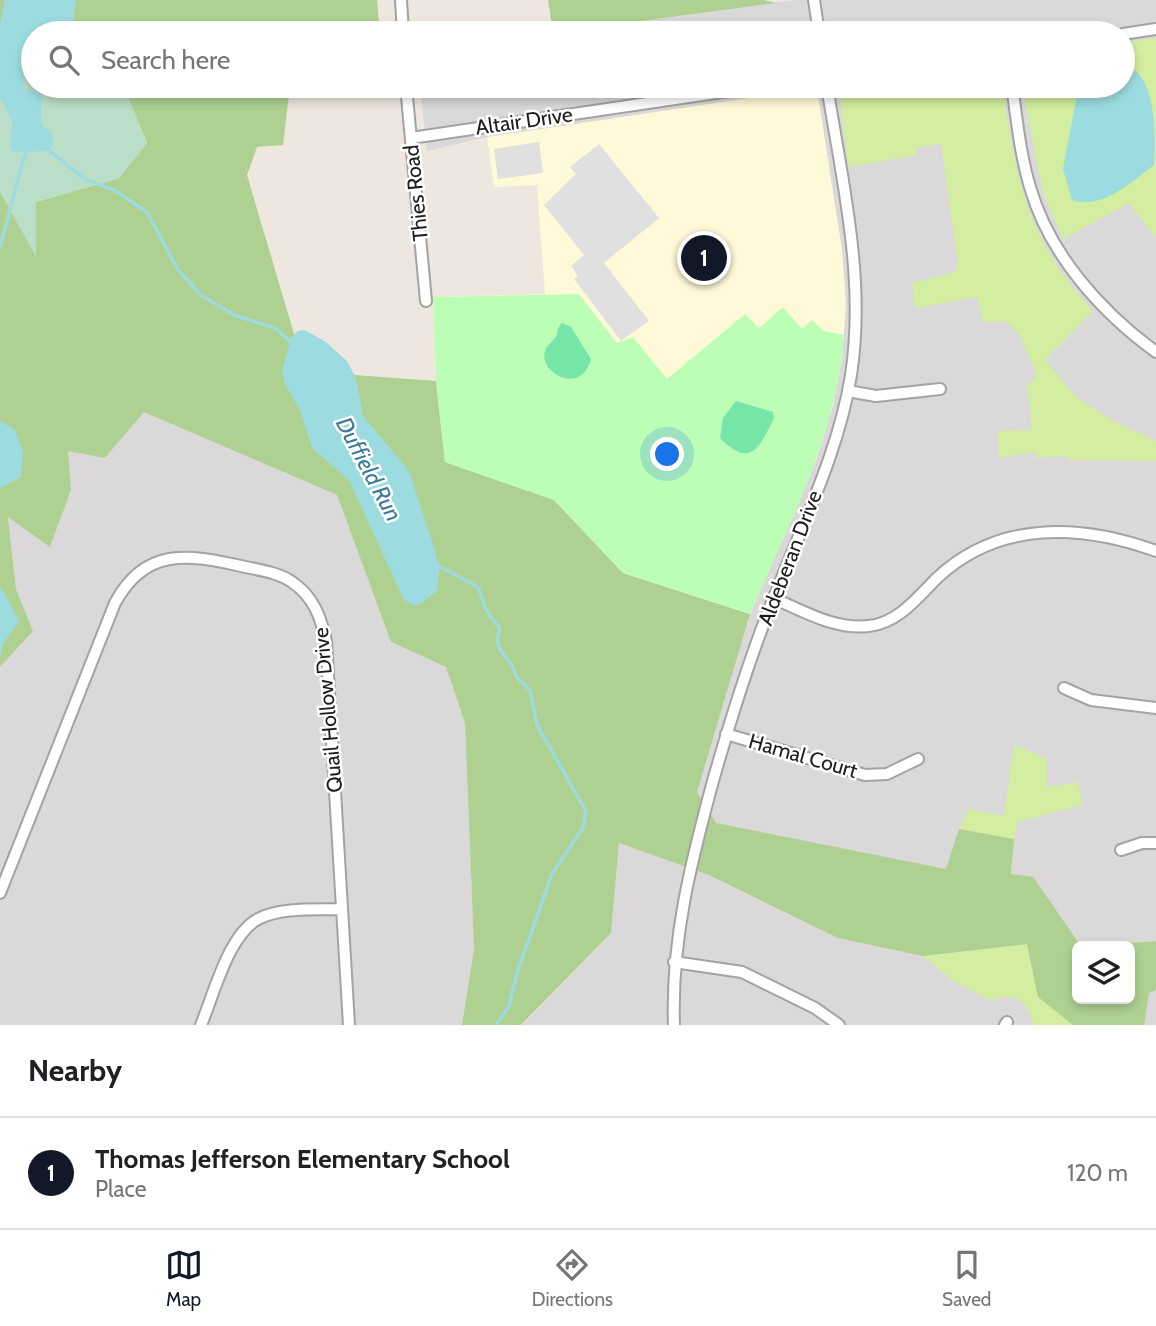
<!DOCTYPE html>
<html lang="en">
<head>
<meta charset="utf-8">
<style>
  body { margin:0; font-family:Cabin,sans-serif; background:#f2f2f2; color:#202124 }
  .controls { position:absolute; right:21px; bottom:21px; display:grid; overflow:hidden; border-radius:10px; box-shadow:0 4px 10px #0003 }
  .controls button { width:63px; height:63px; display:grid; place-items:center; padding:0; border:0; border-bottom:2px solid #e0e0e0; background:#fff; color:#202124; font:35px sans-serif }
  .you { position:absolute; left:668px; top:455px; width:24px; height:24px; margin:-18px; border:5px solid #fff; border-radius:50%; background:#1a73e8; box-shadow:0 0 0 10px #1a73e833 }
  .badge { display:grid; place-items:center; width:46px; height:46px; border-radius:50%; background:#111827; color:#fff; font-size:23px; font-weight:700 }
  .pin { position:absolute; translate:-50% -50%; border:4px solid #fff; box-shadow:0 2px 7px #0006 }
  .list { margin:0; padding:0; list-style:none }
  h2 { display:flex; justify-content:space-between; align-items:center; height:91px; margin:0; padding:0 28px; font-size:30px }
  h2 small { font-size:23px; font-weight:400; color:#757577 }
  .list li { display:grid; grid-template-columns:46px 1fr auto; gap:21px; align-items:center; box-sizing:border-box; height:112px; padding:0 28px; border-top:2px solid #e0e0e0 }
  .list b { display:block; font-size:26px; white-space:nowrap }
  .list p { margin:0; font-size:23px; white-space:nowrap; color:#757577 }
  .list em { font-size:23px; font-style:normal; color:#757577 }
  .icon { flex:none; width:38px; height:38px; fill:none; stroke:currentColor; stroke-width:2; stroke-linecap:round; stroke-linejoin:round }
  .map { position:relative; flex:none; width:1156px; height:1025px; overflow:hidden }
  .search { position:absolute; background:#fff; box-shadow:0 4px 10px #0003; left:21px; right:21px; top:21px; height:77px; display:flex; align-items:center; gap:18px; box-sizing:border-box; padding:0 24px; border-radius:38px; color:#757577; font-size:26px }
  .sheet { height:203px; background:#fff }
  nav { display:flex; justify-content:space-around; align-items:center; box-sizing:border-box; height:98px; border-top:2px solid #e0e0e0; background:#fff; font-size:19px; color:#757577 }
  nav a { display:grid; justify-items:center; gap:4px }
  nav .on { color:#111827 }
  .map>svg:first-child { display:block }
</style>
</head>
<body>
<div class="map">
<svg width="1156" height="1025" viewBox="0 0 1156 1025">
  <rect width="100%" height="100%" fill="#eee7e0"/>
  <path fill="#dad8d9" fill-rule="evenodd" d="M794 0H1156V1025H522L611 933 619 843 675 861 750 614 816 460 833 405 842 357 846 305 842 250 818 96 487 137 427 151 420 86H1123V33H557ZM1077 946H1130V999H1077Z
    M144 411 337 495 391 642 446 667 465 723 474 948 462 1025H0V667L33 631 16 589 8 516 50 547 71 490 68 450 105 458Z"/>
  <path fill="#fff9d8" d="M810 89 818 96 842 250 846 305 842 357 833 405 816 460 750 614 436 381 433 297 545 294 537 185 494 187 487 137Z"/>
  <path fill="#d3eea0" d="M1156 38V238L1129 203 1063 239 1043 193 1022 86H1123V42Z
    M846 86H1002C1017 180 1025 238 1093 311L1045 360 1076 397 1115 422 1156 441V461L1068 460 1067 456 1036 458 1035 452 999 458 997 431 1032 430 1027 386 1037 375 1019 334 1006 321 983 322 977 297 915 308 912 283 954 272 958 264 941 144 917 148V155L848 167 840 97Z
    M1014 745 1047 759V788L1078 782 1082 805 1018 822 1014 839 959 829 969 809 1004 816Z
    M1027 944 1038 997 1073 1025H1033L1031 1015 1021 1000 1005 996 991 1001 950 979 923 956Z"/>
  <path fill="#aed191" d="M0 0H377L380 33H33V57L0 64Z
    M548 0H764L776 3 553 33Z
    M123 86H290L283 145 257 147 247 175 294 334 355 375 436 381 445 462 554 500 623 573 750 614 697 792 716 823 946 869 959 829 1014 839 1011 874 1033 877 1081 946H1077V999H1130V946H1094L1156 941V990L1149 993 1144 1025H1073L1038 997 1027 944 923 956 838 938 709 875 619 843 611 933 521 1025H462L474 948 465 723 446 667 391 642 337 495 144 412 105 458 68 451 71 490 50 547 8 517 16 589 33 631 0 667V191L36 255V202L119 178 147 143Z"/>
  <path fill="#bbdec8" d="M33 57V86H123L147 143 119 178 36 202V257L0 191V64Z"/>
  <path fill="#bdfeb7" d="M579 294 617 343 633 337 667 379 745 314 759 328 783 307 802 329 812 320 824 331 844 335C837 434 789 524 750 614L623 573 554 500 445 462 436 381 433 297Z"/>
  <path fill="#76e5a8" d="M562 323 571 327 591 359C581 397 538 372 545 351 546 346 552 342 555 338 559 331 556 329 562 323Z
    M736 401 773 412 774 418C760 446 751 470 720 438L723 418Z"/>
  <path fill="#e0e0e0" d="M539 142 543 173 498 179 494 149Z
    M599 144 659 218 604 263 649 321 621 341 574 279 578 276 571 266 584 255 544 205 576 174 570 167Z"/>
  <path fill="#9cdce0" d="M5 0H76L72 33H33V50L29 51 24 62 23 90 36 92 42 97 41 124 52 133 53 146 47 151 13 152 10 147 12 120 0 98V24Z
    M1136 71C1156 89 1156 139 1154 165 1133 181 1101 211 1072 200L1063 169 1078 89 1080 86H1123V73Z
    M305 330 326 342 347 361 356 378 363 416 409 471 436 554 439 569 437 591 419 605H411L403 598 349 480 312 448 300 410 285 384 282 371 291 338 298 331Z
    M0 421 15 430 23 451 21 477 0 488Z
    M0 586 19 621 3 644 0 658Z"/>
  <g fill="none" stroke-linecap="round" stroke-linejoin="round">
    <path stroke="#9cdce0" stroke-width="3.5" d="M46 148 85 179 114 190 147 212 178 270 201 295 234 315 275 328 294 345
      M0 247 26 150
      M435 564 478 587 486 610 500 629 497 638 499 648 513 667 517 678 530 690 537 725 586 811 583 828 552 874 517 973 509 1006 496 1025"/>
    <g stroke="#a3a3a3" stroke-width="14">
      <path id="minor" d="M401 0 403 33
        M814 0 819 33
        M1123 34 1156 29
        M406 86 426 301
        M1012 86C1017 120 1020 154 1030 187 1049 254 1101 312 1156 352
        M411 138 763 86
        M848 391 876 396 940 389
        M773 598C803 611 835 630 869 626 898 623 917 598 937 578 999 520 1081 524 1156 551
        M1064 688 1091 700 1156 708
        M726 734 865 775 887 774 918 759
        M1121 850 1142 843H1156
        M0 893 115 603C145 547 188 554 241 566 258 570 278 572 292 582 313 596 321 617 326 641L349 1025
        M674 962 742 972 815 1008 839 1025
        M201 1025C214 994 229 932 260 918 283 907 316 910 341 909
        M674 1025C671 940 691 862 713 781 731 718 750 655 775 595 803 523 839 451 851 375 866 279 842 180 827 86
        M1005 1025 1007 1022"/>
    </g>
    <use href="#minor" stroke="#fff" stroke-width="10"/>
  </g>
  <g text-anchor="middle" stroke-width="5" stroke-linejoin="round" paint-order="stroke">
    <g font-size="21" fill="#1c1c1c" stroke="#fff">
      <text transform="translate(524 121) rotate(-8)" y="7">Altair Drive</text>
      <text transform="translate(416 193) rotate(-96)" y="7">Thies Road</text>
      <text transform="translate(790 558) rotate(-69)" y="7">Aldeberan Drive</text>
      <text transform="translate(328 710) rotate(-95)" y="7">Quail Hollow Drive</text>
      <text transform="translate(803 756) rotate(16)" y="7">Hamal Court</text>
    </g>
    <g font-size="23" font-style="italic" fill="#3a7a9a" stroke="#fff">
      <text transform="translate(369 469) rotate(62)" y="8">Duffield Run</text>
    </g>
  </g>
</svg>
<div class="controls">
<button><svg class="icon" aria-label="layers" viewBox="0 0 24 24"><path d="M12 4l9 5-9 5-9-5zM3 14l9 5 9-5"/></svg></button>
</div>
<div class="you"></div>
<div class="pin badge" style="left:704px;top:258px">1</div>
<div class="search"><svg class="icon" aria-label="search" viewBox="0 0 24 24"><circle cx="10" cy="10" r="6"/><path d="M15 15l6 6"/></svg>Search here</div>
</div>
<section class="sheet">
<h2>Nearby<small></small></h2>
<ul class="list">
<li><span class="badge">1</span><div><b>Thomas Jefferson Elementary School</b><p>Place</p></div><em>120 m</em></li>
</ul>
</section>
<nav>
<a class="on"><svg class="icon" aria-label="map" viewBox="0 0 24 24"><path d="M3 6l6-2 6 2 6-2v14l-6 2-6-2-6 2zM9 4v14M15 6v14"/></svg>Map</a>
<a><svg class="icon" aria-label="directions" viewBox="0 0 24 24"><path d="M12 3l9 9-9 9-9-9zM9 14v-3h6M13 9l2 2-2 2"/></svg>Directions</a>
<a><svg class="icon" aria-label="saved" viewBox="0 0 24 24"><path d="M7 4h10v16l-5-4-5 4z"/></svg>Saved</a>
</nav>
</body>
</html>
